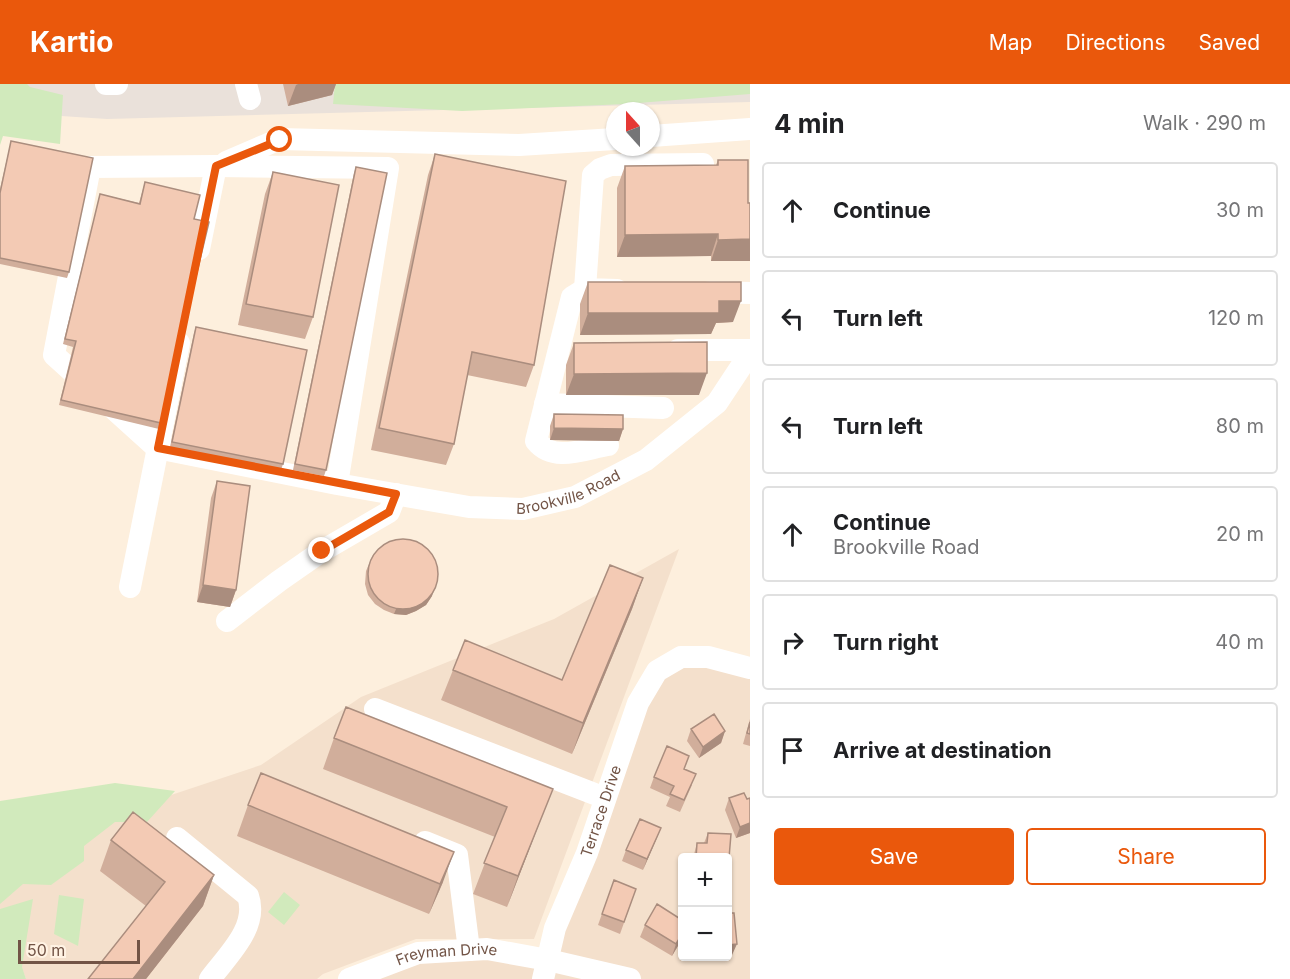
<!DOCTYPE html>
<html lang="en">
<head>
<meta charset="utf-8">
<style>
  body { margin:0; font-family:Inter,sans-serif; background:#f6f6f6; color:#202124 }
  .controls { position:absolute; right:18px; bottom:18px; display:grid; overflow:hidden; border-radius:6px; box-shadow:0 2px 4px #0004 }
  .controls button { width:54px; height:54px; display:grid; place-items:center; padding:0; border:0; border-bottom:2px solid #e0e0e0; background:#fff; color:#202124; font:30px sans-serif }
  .compass { position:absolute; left:606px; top:18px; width:54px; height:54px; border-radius:50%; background:#fff; box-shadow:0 2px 4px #0004; rotate:339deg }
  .scale { position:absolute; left:18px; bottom:15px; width:122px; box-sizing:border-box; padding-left:6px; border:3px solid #725446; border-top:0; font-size:16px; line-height:21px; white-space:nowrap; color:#725446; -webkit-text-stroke:4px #fff3e4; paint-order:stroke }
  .stop { position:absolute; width:18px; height:18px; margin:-14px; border:4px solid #ea580c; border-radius:50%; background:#fff }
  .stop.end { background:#ea580c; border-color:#fff; box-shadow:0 2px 6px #0008 }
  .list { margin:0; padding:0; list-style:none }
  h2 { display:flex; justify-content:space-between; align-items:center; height:78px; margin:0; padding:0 24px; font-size:26px }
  h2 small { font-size:20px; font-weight:400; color:#757577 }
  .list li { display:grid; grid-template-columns:39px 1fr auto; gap:18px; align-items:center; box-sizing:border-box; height:96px; margin:0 12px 12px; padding:0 12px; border:2px solid #e0e0e0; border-radius:6px }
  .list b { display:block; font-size:22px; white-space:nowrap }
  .list p { margin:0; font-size:20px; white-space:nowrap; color:#757577 }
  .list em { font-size:20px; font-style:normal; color:#757577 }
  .actions { display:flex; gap:12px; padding:18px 24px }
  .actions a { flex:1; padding:14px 0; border:2px solid #ea580c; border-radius:6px; text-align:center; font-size:21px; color:#ea580c }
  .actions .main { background:#ea580c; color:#fff }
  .icon { flex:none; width:33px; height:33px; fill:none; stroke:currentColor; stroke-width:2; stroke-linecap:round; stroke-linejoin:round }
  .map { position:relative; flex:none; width:750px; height:895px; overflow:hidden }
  header { display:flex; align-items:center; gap:36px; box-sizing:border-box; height:84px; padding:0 30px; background:#ea580c; color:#fff }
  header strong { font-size:28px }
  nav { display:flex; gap:33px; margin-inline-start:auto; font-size:21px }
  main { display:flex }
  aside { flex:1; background:#fff }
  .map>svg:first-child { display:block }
</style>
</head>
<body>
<header>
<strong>Kartio</strong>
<nav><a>Map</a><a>Directions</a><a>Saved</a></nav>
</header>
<main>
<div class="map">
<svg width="750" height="895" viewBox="0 0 750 895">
  <rect width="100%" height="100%" fill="#fdefdd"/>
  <path fill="#f4e0cc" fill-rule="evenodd" d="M679 465 534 855H416L323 890 317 895H26L0 825V768L261 681 361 613 554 535Z
    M681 573 750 584V895H349L418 869 548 876 638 619ZM682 774H728V872H682Z"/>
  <path fill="#eae1da" d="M0 0H750V18L107 35 0 28Z"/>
  <path fill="#d1eabc" d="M0 0H27L30 3 63 11 60 60 3 52 0 61Z
    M335 0H750V10L626 20 462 27 333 20Z
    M115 699 175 707 147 738H115L84 762V777L51 801 23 800 0 820V717Z
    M284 808 300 821 284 841 268 828Z
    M59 811 84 815 78 862 54 850Z
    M33 815 22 883 26 895H0V825Z"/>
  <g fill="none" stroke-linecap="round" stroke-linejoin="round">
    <g stroke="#fff" stroke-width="22">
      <path d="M106 0H117"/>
      <path d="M246 0 250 15"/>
      <path d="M651 52 750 45"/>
      <path d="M226 78 280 55 519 61 615 55"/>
      <path d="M199 165 216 82"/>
      <path d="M585 205 572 213 536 357C554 379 584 365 608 361"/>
      <path d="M617 206 585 205 593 91 600 85 611 81 703 80"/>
      <path d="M710 208 750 209"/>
      <path d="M678 266H750"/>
      <path d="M545 320 663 324"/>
      <path id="s1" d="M337 400 388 84 216 82 90 83 54 271 157 364 337 400 469 423 523 425 575 413 646 376 717 319 750 269"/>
      <path d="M130 503 179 259"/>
      <path d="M227 537 279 497 322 467 389 428 396 410"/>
      <path d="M375 625 605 714"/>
      <path d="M177 754 248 812C259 843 227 872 210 895"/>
      <path d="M425 758 457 771 469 866"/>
      <path id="s2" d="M349 895 418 869 487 865 548 876 630 895"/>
      <path id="s3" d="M543 895 555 844 587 769 638 619 657 587 681 573H708L750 584"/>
    </g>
  </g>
  <path fill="#d1ae9b" d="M283 0H336L332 11 288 22Z
    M11 57 69 188 67 194 0 180V105Z
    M435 70 534 281 526 303 467 291 454 360 446 381 371 366 428 91Z
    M718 76 748 119H750V177H711V172L617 173V104L625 82 716 81Z
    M356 83 326 386 324 392 293 386 354 89Z
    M273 88 313 233 305 255 238 241 265 110Z
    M145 98 194 135 161 339 159 345 59 321 73 263 63 260 100 110 139 119Z
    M588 198 733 238 716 239 711 250 580 251V220Z
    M196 243 283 380 281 386 170 363 194 249Z
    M574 259 699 311H566V281Z
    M554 330 623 345 619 357 550 356V342Z
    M217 397 236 506 230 523 197 518 211 414Z
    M373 471 432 512 426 521 416 527 406 531 394 530 384 526 375 520 368 511 365 500 366 487Z
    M643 494 632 525 572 670 441 616 453 586 562 596Z
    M750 635V662L743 660Z
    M691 645 725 647 721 659 699 674 687 657Z
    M334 654 541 735 507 823 473 810 495 753 323 685Z
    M684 685 692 701 680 728 666 722 670 713 650 704 654 693Z
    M729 714 750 749 736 754 725 726Z
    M248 721 443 798 429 830 237 752Z
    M661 744 643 786 622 777 626 766Z
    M708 749 728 774H693L697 759H704Z
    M111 756 214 791 203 822 146 895H88L146 822 100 787Z
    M614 796 636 805 620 850 598 841Z
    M645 841 682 855 672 872 640 853Z"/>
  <path fill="#aa8d7e" d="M298 0H336L332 11 288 22 296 1Z
    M718 150 711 172 617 173 625 151Z
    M750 155V177H711L718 156Z
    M719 217H741L733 238 716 239 711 250 580 251 588 229Z
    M707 289 699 311H566L574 290Z
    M554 344 623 345 619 357 550 356Z
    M643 494 632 525 572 670 583 639Z
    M203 501 236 506 230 523 197 518Z
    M434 506 432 512 426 521 416 527 406 531 394 530 396 525Z
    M725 647 721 659 699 674 703 663Z
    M553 705 541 735 507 823 518 792Z
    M750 739V749L736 754 740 743Z
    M661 744 656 756 643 786 647 775Z
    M454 768 443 798 429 830 440 800Z
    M214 791 203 822 146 895H133Z
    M682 850V855L672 872 676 860Z
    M737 860 732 871H728V861Z
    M699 873H718L698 875Z"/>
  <path fill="#f3cab4" stroke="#aa8d7e" stroke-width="1.5" d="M11 57 93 74 69 188 0 174V109Z
    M435 70 566 97 534 281 472 268 454 360 379 344Z
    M718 76H748V119H750V155L718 156V150L625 151V82L718 81Z
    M356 83 387 89 326 386 295 380Z
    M273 88 339 101 313 233 246 220Z
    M145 98 200 111 194 135 209 138 161 339 61 316 76 257 65 255 100 110 140 120Z
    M588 198H741V217H719V229H588Z
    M196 243 307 266 283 380 172 358Z
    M707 258V289L574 290V259Z
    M554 330 623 331V345L554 344Z
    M217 397 250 402 236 506 203 501Z
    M368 490a35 35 0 1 1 70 0a35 35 0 1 1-70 0Z
    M610 481 643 494 583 639 453 586 465 556 562 596Z
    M346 623 553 705 518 792 484 779 507 723 334 654Z
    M714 630 725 647 703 663 691 645Z
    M750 638V650L747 649Z
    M667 662 689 672 684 685 696 690 684 716 670 710 674 702 654 693Z
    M261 689 454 768 440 800 248 721Z
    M744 709 747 715 750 714V739L740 743 729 714Z
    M133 728 214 791 133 895H88L165 798 111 756Z
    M640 735 661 744 647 775 626 766Z
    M708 749 731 750 728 786V774H696L697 759H707Z
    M614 796 636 805 624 838 602 830Z
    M657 820 682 836V850L676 860 645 841Z
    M728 829H734L737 860 728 861Z"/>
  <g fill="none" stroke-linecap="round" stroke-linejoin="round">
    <path stroke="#ea580c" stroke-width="8" d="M280 56 216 82 158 364 396 410 389 428 322 467"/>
  </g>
  <g text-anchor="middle" stroke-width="5" stroke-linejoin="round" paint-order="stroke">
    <g font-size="15" fill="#725446" stroke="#fff3e4">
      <text dy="5" stroke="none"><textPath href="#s1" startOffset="1368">Brookville Road</textPath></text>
      <text dy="5" stroke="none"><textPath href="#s3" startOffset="178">Terrace Drive</textPath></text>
      <text dy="5" stroke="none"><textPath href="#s2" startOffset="102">Freyman Drive</textPath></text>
    </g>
  </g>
</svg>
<div class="controls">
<button>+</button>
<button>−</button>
</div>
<svg class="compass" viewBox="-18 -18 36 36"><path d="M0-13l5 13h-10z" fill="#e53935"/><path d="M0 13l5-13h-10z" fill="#757577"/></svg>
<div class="scale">50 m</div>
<div class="stop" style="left:280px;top:56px"></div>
<div class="stop end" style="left:322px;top:467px"></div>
</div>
<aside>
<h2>4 min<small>Walk · 290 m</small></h2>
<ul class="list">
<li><svg class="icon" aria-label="ahead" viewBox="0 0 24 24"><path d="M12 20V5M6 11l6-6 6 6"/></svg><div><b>Continue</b></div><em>30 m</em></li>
<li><svg class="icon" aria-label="left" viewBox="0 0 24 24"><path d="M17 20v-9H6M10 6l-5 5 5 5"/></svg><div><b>Turn left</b></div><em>120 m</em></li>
<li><svg class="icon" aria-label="left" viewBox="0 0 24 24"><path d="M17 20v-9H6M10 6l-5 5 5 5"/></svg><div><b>Turn left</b></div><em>80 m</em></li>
<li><svg class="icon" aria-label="ahead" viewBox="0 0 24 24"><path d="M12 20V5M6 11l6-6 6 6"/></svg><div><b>Continue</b><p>Brookville Road</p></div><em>20 m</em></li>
<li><svg class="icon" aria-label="right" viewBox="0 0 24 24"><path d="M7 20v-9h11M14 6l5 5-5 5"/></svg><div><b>Turn right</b></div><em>40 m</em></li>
<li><svg class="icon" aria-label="arrive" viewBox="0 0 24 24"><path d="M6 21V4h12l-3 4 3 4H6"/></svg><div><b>Arrive at destination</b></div></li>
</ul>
<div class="actions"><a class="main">Save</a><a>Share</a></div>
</aside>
</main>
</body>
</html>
